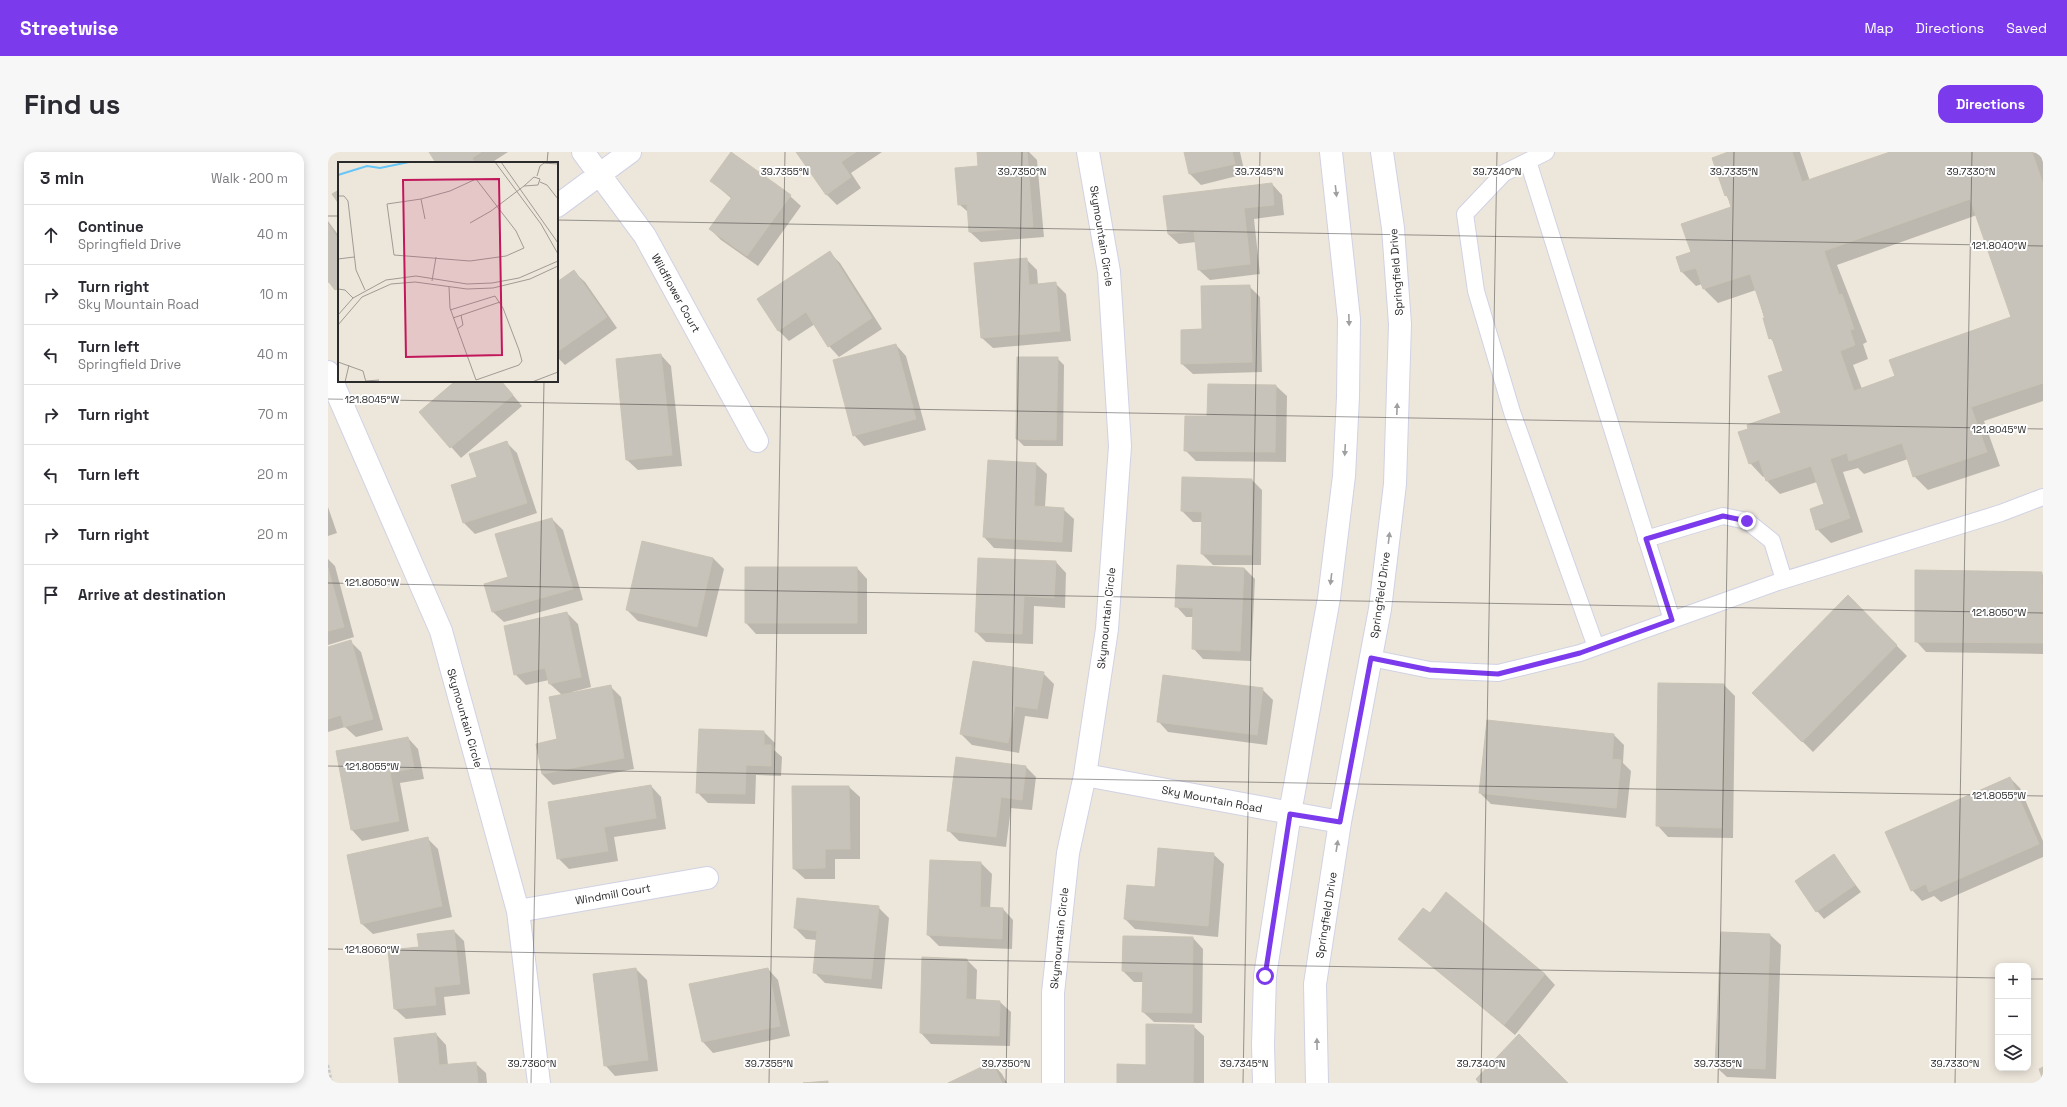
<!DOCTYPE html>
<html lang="en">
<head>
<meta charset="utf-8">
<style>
  body { margin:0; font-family:"Space Grotesk",sans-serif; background:#f7f7f7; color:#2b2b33 }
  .controls { position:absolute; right:12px; bottom:12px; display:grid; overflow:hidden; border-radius:8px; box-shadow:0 2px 10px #0003 }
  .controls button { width:36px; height:36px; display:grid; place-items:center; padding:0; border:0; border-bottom:1px solid #e1e1e2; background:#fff; color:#2b2b33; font:20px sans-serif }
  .stop { position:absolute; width:12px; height:12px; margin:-9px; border:3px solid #7c3aed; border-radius:50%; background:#fff }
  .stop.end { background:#7c3aed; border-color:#fff; box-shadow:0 1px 4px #0008 }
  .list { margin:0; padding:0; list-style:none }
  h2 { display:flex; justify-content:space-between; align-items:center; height:52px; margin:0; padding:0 16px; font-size:17px }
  h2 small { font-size:13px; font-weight:400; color:#7c7c81 }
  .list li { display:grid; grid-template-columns:26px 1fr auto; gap:12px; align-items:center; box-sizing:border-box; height:60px; padding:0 16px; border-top:1px solid #e1e1e2 }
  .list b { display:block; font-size:15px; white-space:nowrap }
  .list p { margin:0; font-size:13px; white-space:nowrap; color:#7c7c81 }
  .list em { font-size:13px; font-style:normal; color:#7c7c81 }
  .icon { flex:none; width:22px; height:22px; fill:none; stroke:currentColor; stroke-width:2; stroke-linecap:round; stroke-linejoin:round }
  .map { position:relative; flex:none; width:1715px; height:931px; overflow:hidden; border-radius:12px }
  header { display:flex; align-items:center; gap:24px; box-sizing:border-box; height:56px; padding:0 20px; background:#7c3aed; color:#fff }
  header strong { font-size:19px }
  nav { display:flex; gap:22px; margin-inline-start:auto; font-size:14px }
  .intro { display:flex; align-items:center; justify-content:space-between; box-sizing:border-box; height:96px; padding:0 24px }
  h1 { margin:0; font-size:28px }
  .button { padding:10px 18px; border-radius:12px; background:#7c3aed; color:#fff; font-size:14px; font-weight:700 }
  main { display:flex; gap:24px; padding:0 24px }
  aside { flex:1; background:#fff; border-radius:12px; box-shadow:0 2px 10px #0003 }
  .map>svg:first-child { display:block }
</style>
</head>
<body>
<header>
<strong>Streetwise</strong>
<nav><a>Map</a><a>Directions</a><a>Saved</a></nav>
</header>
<div class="intro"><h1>Find us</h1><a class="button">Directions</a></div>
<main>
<aside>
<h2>3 min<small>Walk · 200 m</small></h2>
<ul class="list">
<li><svg class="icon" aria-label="ahead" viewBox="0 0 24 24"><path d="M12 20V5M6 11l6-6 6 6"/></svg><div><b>Continue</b><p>Springfield Drive</p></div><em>40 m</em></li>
<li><svg class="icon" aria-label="right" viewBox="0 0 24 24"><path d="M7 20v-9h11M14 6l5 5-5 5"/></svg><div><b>Turn right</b><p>Sky Mountain Road</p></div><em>10 m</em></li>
<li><svg class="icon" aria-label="left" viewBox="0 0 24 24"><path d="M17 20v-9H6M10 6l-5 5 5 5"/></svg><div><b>Turn left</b><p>Springfield Drive</p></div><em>40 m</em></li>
<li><svg class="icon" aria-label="right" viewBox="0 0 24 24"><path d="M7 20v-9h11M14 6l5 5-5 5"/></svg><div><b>Turn right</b></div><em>70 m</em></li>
<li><svg class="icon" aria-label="left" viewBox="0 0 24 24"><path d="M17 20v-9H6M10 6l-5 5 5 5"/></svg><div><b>Turn left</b></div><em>20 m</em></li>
<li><svg class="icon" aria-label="right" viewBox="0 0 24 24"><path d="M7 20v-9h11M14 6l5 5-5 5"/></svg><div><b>Turn right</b></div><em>20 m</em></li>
<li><svg class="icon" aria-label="arrive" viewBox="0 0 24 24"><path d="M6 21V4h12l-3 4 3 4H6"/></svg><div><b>Arrive at destination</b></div></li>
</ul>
</aside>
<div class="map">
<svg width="1715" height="931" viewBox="0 0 1715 931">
  <rect width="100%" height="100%" fill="#ede6db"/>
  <path fill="#0003" fill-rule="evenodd" d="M102 0H180L163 11H110Z
    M470 0H554L523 21 533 36 509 53 498 42Z
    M666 0H701L709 8 716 85 653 90 642 80 641 61 631 52 651 15Z
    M857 0H912L917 22 873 33 862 22Z
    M1404 0H1472L1482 29 1565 0H1713L1715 7V249L1656 269 1672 314 1600 338 1586 324 1580 307 1536 322 1530 316 1515 320 1535 380 1503 391 1489 377 1497 353 1489 330 1452 342 1438 328 1437 324 1435 325 1422 311 1455 262 1456 219 1446 190 1442 186 1428 138 1390 151 1376 137 1374 132 1368 134 1354 120 1349 105 1364 100 1405 55 1398 43ZM1649 63 1685 166 1568 225 1534 237 1525 213 1540 207 1535 192 1539 190 1509 113Z
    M383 29 462 44 473 54 430 114 393 88 382 77 404 47Z
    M944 32 954 43 956 63 926 67 932 122 882 128 871 118 868 90 851 92 840 82Z
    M0 69 11 84V141L2 129 0 131Z
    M502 101 512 111 554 177 511 205 501 194 487 172 461 189 450 178Z
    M698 107 709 118 710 133 727 131 738 142 743 189 665 196 654 186Z
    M246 120 257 130 289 176 237 213 229 205V132Z
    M921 134 932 145 934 220 865 222 854 212Z
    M568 193 578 204 598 278 536 294 526 283Z
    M333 203 343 214 354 314 310 318 299 308Z
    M729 206 736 213 735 294H696L689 287Z
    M124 229H173L194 254 133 306 92 260 126 231Z
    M881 233 948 234 959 244 958 310 868 309 857 298 880 265Z
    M179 291 189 301 209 361 147 382 136 371 124 334 150 325Z
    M708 312 719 322 717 355 735 357 746 367 744 400 666 396 656 385Z
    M924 328 934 338 933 413H885L874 402V370H865L854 359Z
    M0 355 9 381 0 384Z
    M224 367 235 378 255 448 176 470 165 460 157 432 181 425Z
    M385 406 396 417 379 485 310 469 299 458Z
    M0 407 7 414 26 485 0 493Z
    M728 410 738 421 737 456 706 454 705 492 658 490 648 480Z
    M529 416 539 427V482H428L418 471Z
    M916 416 927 427 923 509 875 507 865 496 866 465H858L848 454Z
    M1713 421 1715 423V502L1598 500 1588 489Z
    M1520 445 1579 504 1485 600 1426 541Z
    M239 461 250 472 263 535 244 540 245 541 282 534 293 545 306 617 225 633 214 622 231 588 234 543 222 532 221 528 198 533 187 522Z
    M22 489 33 500 55 578 28 585 17 575 0 580V496Z
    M715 521 726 532 720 567 697 564 691 601 644 593 633 582Z
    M1331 532 1396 533 1407 544 1405 686 1340 685 1330 674Z
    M934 537 945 548 939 593 840 580 830 569Z
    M371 578 436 580 447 591 446 598 454 605 453 624 428 623 427 652 380 651 369 640Z
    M1286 583 1296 593 1295 611 1303 619 1298 666 1163 652 1152 641Z
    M80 586 90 597 96 627 72 631 81 679 34 689 24 678 9 600Z
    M698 615 708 625 704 658 683 656 678 695 631 689 620 678Z
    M1682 626 1692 636 1715 689V705L1613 750 1606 744 1594 749 1584 738Z
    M323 634 333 645 338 677 286 685 290 709 241 717 230 706Z
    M521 635 532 645V707H507V727H477L466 717Z
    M99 686 110 697 124 765 45 782 34 772Z
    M885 702 896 712 890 785 807 777 797 767 828 736Z
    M1505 703 1533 740 1496 767 1489 759Z
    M603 709 653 711 664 722 662 757H675L685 768 684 797 611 794 600 783Z
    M550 755 561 766 554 837 497 831 486 820 489 788 478 787 467 776Z
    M1102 762 1217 822 1227 833 1187 883 1072 787Z
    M126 779 136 789 142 842 116 845 118 863 78 867 67 857 92 796Z
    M1394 781 1442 783 1453 793 1448 927 1399 925 1388 915Z
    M865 786 875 797 874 871 826 870 815 860 816 830H806L795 819Z
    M595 806 639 808 649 818 648 849 672 850 683 860 682 894 603 892 593 881Z
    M308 817 319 828 330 919 287 924 277 913Z
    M440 817 450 828 462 884 385 901 375 890 362 833Z
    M865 874 876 884V931H790L819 914Z
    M108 882 118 893 120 913 147 911 158 921 159 931H72Z
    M664 911 674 922 679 931H622Z"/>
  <path fill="#c8c3ba" stroke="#c9c3b4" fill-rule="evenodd" d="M101 0H153L144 6 147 11H108Z
    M403 0 463 43 419 104 381 77 404 45 382 29Z
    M468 0H528L513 10 523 25 498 43Z
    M649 0H699L705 75 641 80 639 52 630 53 627 16 650 14Z
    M856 0H904L907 12 861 22Z
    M1400 0H1464L1474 30 1562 0H1704L1715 32V231L1643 255 1659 300 1585 325 1574 291 1521 309 1519 301 1502 307 1522 366 1488 378 1482 357 1496 352 1483 314 1438 329 1431 308 1421 312 1410 280 1420 277 1419 273 1453 261 1440 224 1455 219 1444 186 1441 187 1435 166H1437L1422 122 1375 137 1368 116 1353 120 1348 105 1363 100 1353 72 1403 55 1399 42 1397 44 1384 6ZM1642 47 1683 165 1561 208 1567 224 1526 239 1512 199 1527 193 1522 178 1526 177 1514 142 1511 143 1496 99Z
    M944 31 946 53 916 56 922 112 870 118 866 79 840 82 835 44Z
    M11 38V52L4 42Z
    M0 72 11 88V135L7 138 0 129Z
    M502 99 544 166 500 195 478 160 450 179 429 147Z
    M699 106 701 133 728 130 732 179 653 186 646 111Z
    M246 118 279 165 229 200V130Z
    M922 133 924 210 853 212V178L874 177 873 134Z
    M568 192 588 267 525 284 505 208Z
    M333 202 344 303 298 308 288 207Z
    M689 205H730L728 288 688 287Z
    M123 229H173L185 243 122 296 91 260 125 231Z
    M880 232 948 233 947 300 856 299 857 264H879Z
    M179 289 199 351 135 371 123 333 149 325 141 302Z
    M660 308 708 311 706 354 736 356 734 390 655 385Z
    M854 325 924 327 923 403 873 402 874 360 853 359Z
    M224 366 245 437 164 460 156 432 180 425 167 382Z
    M314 389 385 406 369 475 298 458Z
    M650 406 728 409 726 446 696 444 694 482 647 480Z
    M849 413 916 416 912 499 864 497 865 456 847 455Z
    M417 415H529V471H417Z
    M0 416 16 475 0 479Z
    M1587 418 1714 420 1715 491 1587 490Z
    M1520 443 1569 493 1474 590 1424 541Z
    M239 460 253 525 221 532 217 516 186 523 176 474Z
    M23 488 45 567 16 575 13 563 0 567V495Z
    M645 509 716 520 709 557 687 554 680 591 632 582Z
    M835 523 935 536 929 583 829 570Z
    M1330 531 1396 532 1394 676 1328 674Z
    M283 533 296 606 214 622 208 592 229 587 221 545Z
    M1159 568 1286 582 1284 607 1293 608 1288 656 1151 641Z
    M371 577 436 579V593H443V614L418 613 417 642 368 641Z
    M80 585 86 616 62 621 71 669 23 678 8 599Z
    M628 605 698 614 694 648 673 645 668 685 619 679Z
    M1682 625 1711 692 1601 740 1598 732 1583 739 1557 680Z
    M323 633 328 666 276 675 280 699 229 707 220 650Z
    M464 634H521L522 697H497V716L465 717Z
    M100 685 114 754 33 772 19 703Z
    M830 696 886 701 880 774 796 767 799 733 827 735Z
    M1506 702 1527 733 1488 760 1467 729Z
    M602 708 653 710 652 755 675 756 674 787 599 783Z
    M1118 740 1217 822 1176 873 1070 787 1095 756 1102 761Z
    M469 746 551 754 543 827 485 821 489 779 466 776Z
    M126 778 132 832 106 835 108 853 66 857 60 798 91 795 89 782Z
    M1393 780 1442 782 1437 917 1387 915Z
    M795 784 865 785 864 861 814 860 815 820 794 819Z
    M594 805 639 807 638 847 672 849 671 884 592 881Z
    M308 816 320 908 276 914 265 822Z
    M440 816 452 874 374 890 361 832Z
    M818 872 866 873 865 931H789V912L818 913Z
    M108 881 111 913 148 910 150 931H71L66 886Z
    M1191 882 1240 931H1151L1148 927Z
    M664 910 674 931H620Z
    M1715 915V928L1711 917Z
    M500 929V931H475Z"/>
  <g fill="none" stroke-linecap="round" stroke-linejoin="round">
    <g stroke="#d0d2e4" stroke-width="18">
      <path id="lane" d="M1218 0 1176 21 1137 62 1148 139 1184 260 1268 495
        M1200 9 1344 468
        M1318 387 1395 364 1419 369 1444 389 1456 428
        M1043 506 1102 518 1170 521 1252 501 1450 430 1673 361 1715 345"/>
    </g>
    <g stroke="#d0d2e4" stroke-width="24">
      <path id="street" d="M255 0 317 84 429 289
        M229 54 302 0
        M0 220 113 479 190 759 211 931
        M757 623 1012 670
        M190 759 379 726
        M725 931V841L740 701 757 623 779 477 792 294 781 120 760 0
        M936 931 935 893 937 824 962 661 1001 446 1016 324 1020 245 1021 167 1003 0
        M989 931 987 832 1012 670 1052 457 1067 332 1072 172 1065 76 1054 0"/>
    </g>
    <path stroke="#c8c8c8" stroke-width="2.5" stroke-dasharray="3 2" stroke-linecap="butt" d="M0 913 4 931"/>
    <use href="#lane" stroke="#fff" stroke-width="16"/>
    <use href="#street" stroke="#fff" stroke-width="22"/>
  </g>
  <defs><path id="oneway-solid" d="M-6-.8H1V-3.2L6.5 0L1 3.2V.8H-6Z"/></defs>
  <g fill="#9f9f9f">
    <use href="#oneway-solid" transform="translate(1008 39) rotate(83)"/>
    <use href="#oneway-solid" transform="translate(1021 168) rotate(88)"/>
    <use href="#oneway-solid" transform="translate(1069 257) rotate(-88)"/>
    <use href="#oneway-solid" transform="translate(1017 298) rotate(93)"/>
    <use href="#oneway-solid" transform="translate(1061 386) rotate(-83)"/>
    <use href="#oneway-solid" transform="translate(1003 427) rotate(97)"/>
    <use href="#oneway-solid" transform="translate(1009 694) rotate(-81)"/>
    <use href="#oneway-solid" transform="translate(989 892) rotate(-91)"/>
  </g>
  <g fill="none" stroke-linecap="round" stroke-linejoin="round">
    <path stroke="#7c3aed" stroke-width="5" d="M937 824 962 662 1012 670 1043 506 1102 518 1170 522 1252 501 1344 468 1318 387 1395 364 1419 369"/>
  </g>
  <path fill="none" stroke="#2a2a2a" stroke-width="1" stroke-opacity="0.45" d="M219 11 220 0M0 64H11M229 68 1715 94M0 247 1715 277M0 431 1715 461M0 614 1715 644M0 797 1670 826M1700 827H1715M203 931 216 229M441 931 457 0M678 931 694 0M915 931 932 0M1153 931 1169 0M1390 931 1406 0M1627 931 1644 0"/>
  <g text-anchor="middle" stroke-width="4" stroke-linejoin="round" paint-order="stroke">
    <g font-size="11" fill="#2a2a2a" stroke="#fff">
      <text transform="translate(774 84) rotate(81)" y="4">Skymountain Circle</text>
      <text transform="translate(1068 120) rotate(-94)" y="4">Springfield Drive</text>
      <text transform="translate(348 141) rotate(61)" y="4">Wildflower Court</text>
      <text transform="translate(1052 443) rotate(-82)" y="4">Springfield Drive</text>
      <text transform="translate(778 466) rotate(-84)" y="4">Skymountain Circle</text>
      <text transform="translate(137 566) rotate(74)" y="4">Skymountain Circle</text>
      <text transform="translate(884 647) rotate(11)" y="4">Sky Mountain Road</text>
      <text transform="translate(285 742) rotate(-10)" y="4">Windmill Court</text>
      <text transform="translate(998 763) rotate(-81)" y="4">Springfield Drive</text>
      <text transform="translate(731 786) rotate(-84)" y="4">Skymountain Circle</text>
    </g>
  </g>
  <g transform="translate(10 10)">
    <rect width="220" height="220" fill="#ede6db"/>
    <path fill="none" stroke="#65c6f7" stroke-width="2" d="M0 13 29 4 42 6 71 0"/>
    <path fill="none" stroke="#9f9b94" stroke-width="1" d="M157 0 203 62 220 92M163 0 220 81M199 14 202 4 206 1 220 2M138 17 178 69 186 86 168 94 132 99 56 93 49 42 83 37 112 29ZM202 20 209 23 220 37M0 34H6L10 39 18 108 27 128M83 37 87 57M132 61 153 49 186 24 200 23 202 17 196 15 186 24M0 97 16 95M94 119 98 95M111 125 112 146 138 218 181 203 184 199 181 188 165 146 157 134 112 148M0 127 7 128 15 136M0 153 15 136 48 118 78 114 129 122 154 121 181 116 220 99M115 156 162 140M0 163 24 135 53 122 77 120 129 127 155 126 192 117 220 104M119 167 125 163 123 153M0 200 25 209 28 220M28 219 41 218M7 220 11 203M194 220 220 210"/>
    <path fill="#c2185b" fill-opacity="0.15" stroke="#c2185b" stroke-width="2" d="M161 17 164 193 68 195 65 18Z"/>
    <rect width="220" height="220" fill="none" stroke="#2a2a2a" stroke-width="2"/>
  </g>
  <g font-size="10" text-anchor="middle" fill="#2a2a2a" stroke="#fff" stroke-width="4" stroke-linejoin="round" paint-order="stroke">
    <text x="457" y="23">39.7355°N</text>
    <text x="694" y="23">39.7350°N</text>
    <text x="931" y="23">39.7345°N</text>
    <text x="1169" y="23">39.7340°N</text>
    <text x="1406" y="23">39.7335°N</text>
    <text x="1643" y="23">39.7330°N</text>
    <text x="1671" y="97">121.8040°W</text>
    <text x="44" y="251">121.8045°W</text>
    <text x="1671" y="281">121.8045°W</text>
    <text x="44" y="434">121.8050°W</text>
    <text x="1671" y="464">121.8050°W</text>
    <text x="44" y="618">121.8055°W</text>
    <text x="1671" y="647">121.8055°W</text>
    <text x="44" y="801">121.8060°W</text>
    <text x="204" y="915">39.7360°N</text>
    <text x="441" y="915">39.7355°N</text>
    <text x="678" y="915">39.7350°N</text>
    <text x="916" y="915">39.7345°N</text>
    <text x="1153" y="915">39.7340°N</text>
    <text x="1390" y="915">39.7335°N</text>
    <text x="1627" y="915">39.7330°N</text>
  </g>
</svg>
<div class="controls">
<button>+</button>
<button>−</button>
<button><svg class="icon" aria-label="layers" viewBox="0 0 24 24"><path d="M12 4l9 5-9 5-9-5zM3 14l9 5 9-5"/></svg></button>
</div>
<div class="stop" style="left:937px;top:824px"></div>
<div class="stop end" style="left:1419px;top:369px"></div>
</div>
</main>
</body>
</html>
